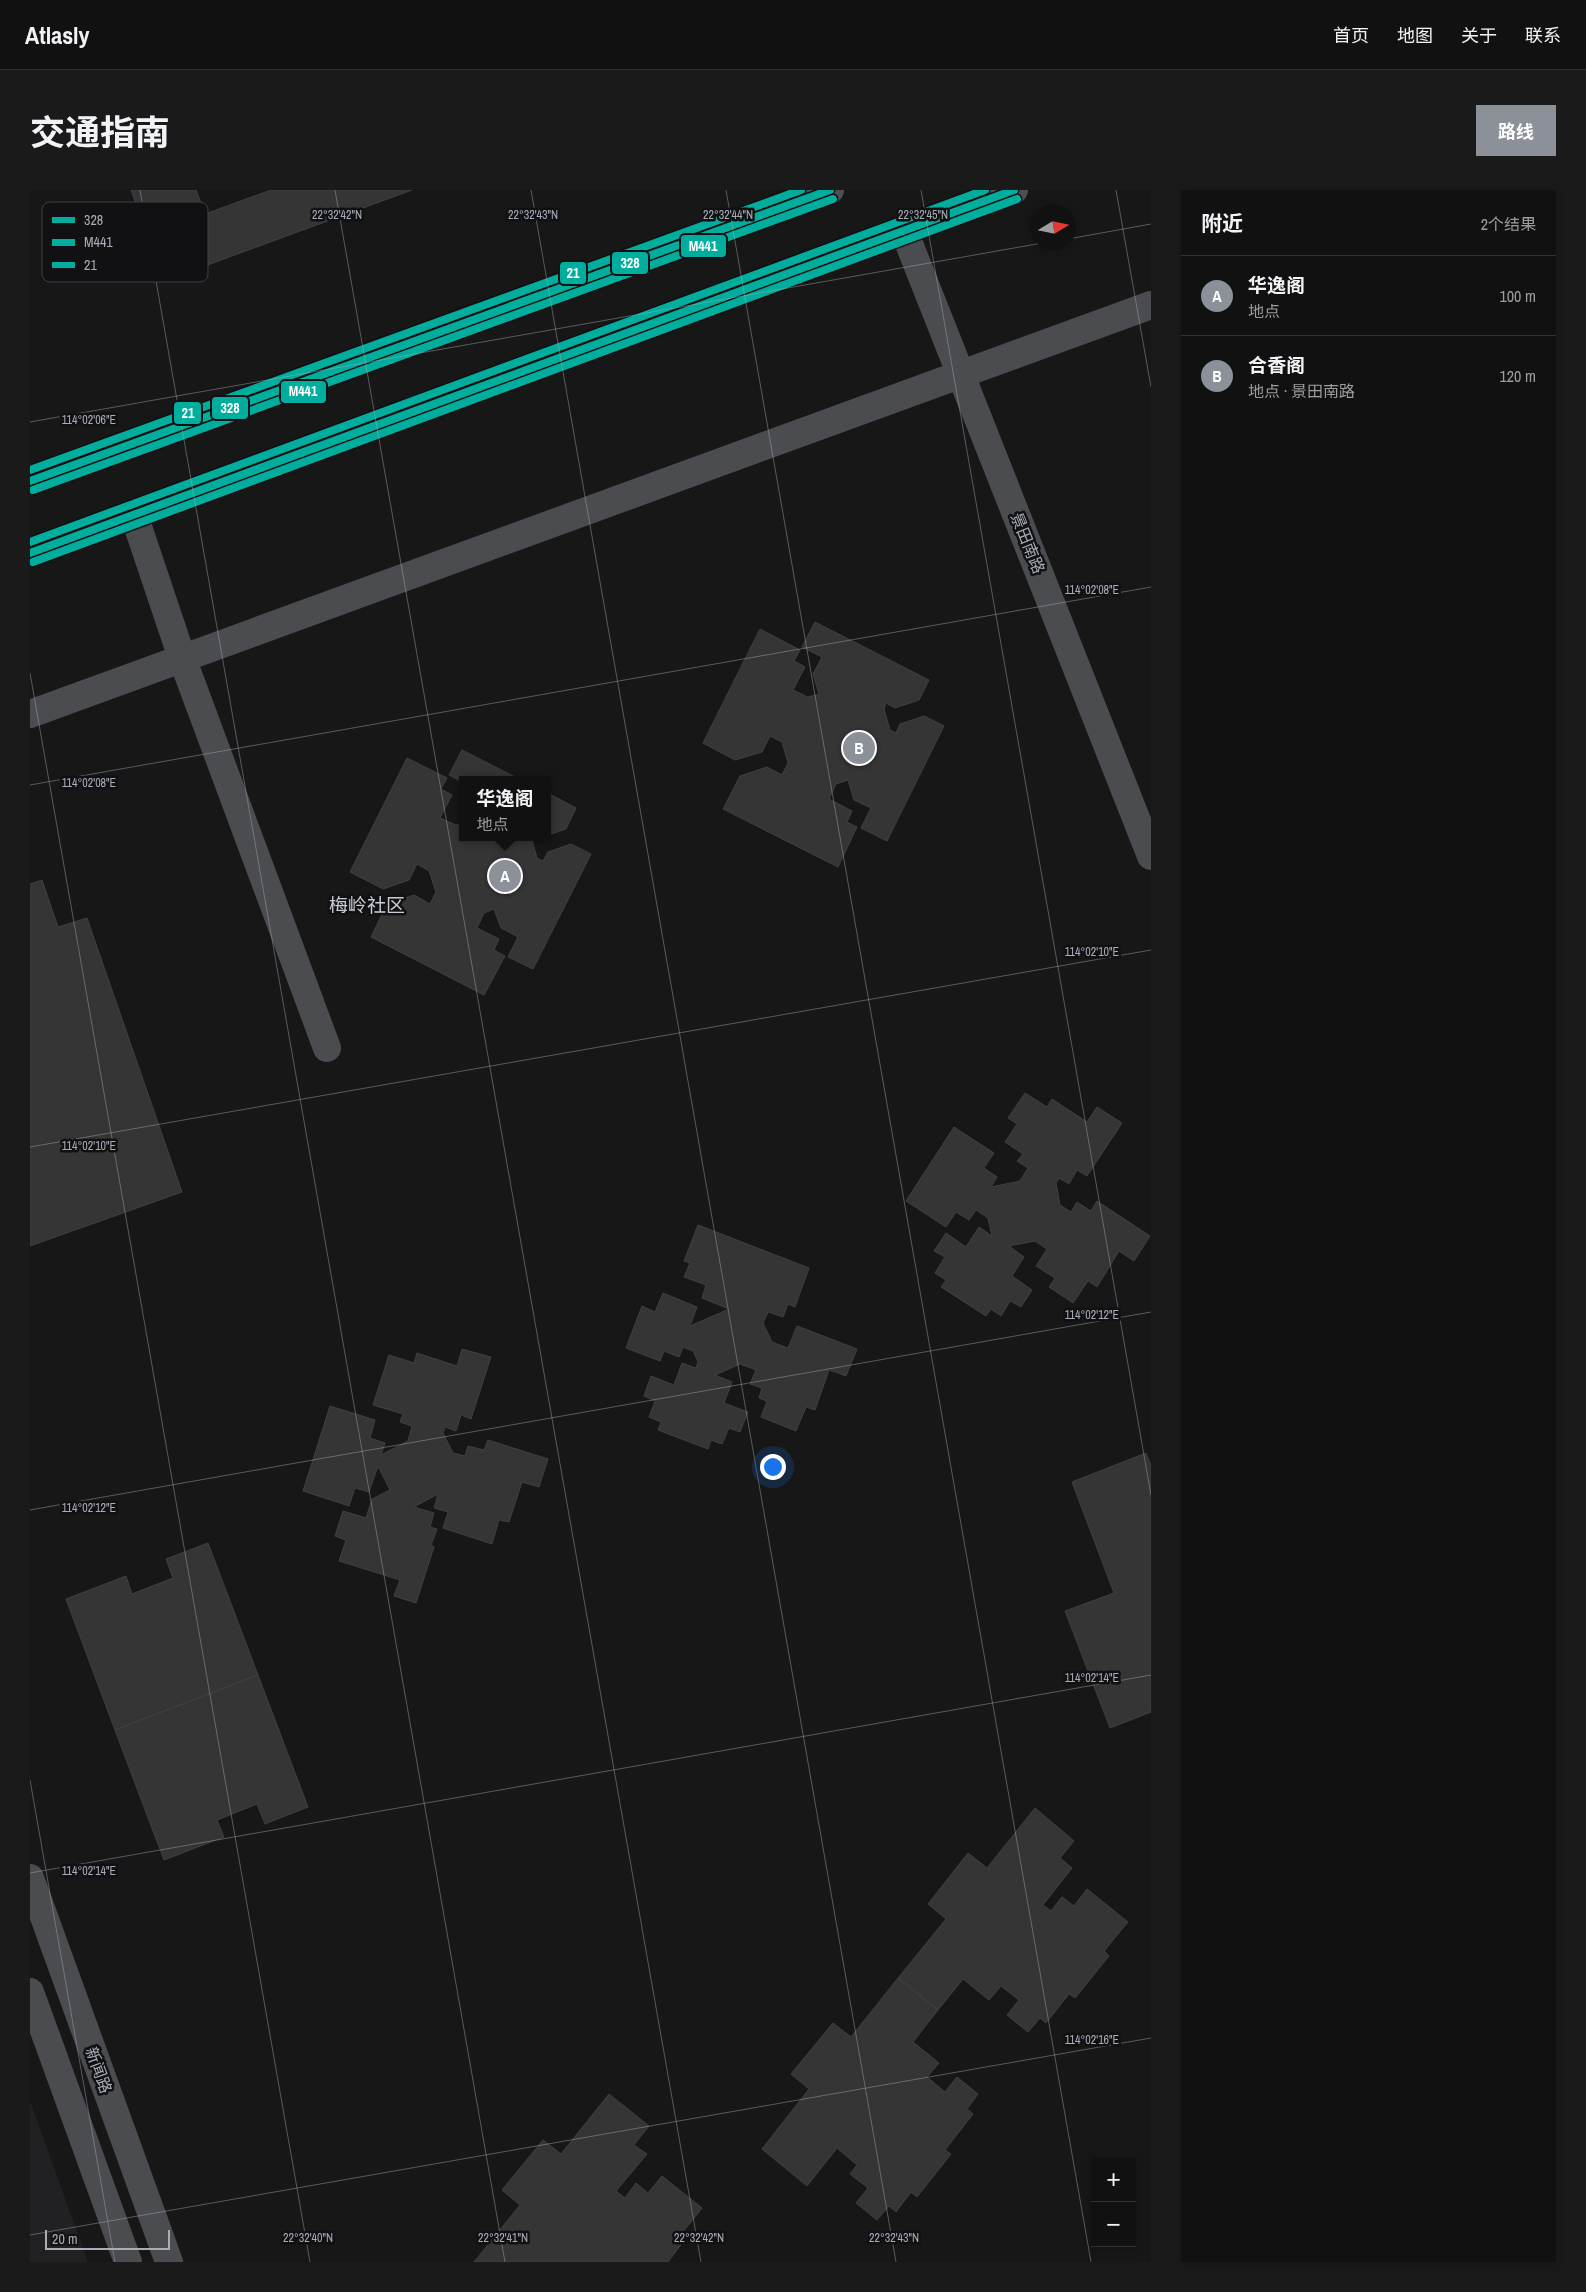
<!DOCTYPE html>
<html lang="zh">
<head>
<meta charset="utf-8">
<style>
  body { margin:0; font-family:"Archivo Narrow","Noto Sans SC",sans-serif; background:#1a1a1a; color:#f1f3f6 }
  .controls { position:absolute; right:15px; bottom:15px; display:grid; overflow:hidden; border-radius:0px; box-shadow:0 2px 8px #0003 }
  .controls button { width:45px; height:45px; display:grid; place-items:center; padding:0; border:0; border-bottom:1px solid #303131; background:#111; color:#f1f3f6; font:25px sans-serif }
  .compass { position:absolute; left:1001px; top:15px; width:45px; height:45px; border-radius:50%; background:#111; box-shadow:0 2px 8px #0003; rotate:80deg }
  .scale { position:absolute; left:15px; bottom:12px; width:125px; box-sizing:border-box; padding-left:5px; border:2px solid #a8adb8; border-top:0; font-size:14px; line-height:18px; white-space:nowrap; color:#a8adb8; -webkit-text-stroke:4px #111113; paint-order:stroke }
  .you { position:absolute; left:742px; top:1276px; width:18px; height:18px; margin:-12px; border:4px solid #fff; border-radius:50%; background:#1a73e8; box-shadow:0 0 0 8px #1a73e833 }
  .badge { display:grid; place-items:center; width:32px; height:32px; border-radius:50%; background:#8c9099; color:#fff; font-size:16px; font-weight:700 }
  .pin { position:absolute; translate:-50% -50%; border:2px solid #fff; box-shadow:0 1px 5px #0006 }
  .popup { position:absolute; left:429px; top:586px; width:92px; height:65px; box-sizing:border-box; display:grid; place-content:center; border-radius:0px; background:#111; filter:drop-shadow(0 1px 4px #0005); font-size:16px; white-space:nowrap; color:#9c9d9f }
  .popup b { font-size:19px; color:#f1f3f6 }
  .popup::after { content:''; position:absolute; left:50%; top:100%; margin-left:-10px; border:10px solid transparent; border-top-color:#111 }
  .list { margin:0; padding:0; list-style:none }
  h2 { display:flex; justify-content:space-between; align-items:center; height:65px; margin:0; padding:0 20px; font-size:21px }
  h2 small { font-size:16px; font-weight:400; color:#9c9d9f }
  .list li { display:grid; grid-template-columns:32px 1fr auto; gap:15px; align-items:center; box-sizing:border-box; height:80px; padding:0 20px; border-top:1px solid #303131 }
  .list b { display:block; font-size:19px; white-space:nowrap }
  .list p { margin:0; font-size:16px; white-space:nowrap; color:#9c9d9f }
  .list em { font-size:16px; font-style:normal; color:#9c9d9f }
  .map { position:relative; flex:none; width:1121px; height:2072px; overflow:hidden; border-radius:0px }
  header { display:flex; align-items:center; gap:30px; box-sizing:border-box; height:70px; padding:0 25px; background:#111; border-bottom:1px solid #303131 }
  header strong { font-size:24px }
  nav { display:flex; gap:28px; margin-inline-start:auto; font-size:18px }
  .intro { display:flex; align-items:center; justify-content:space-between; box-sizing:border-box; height:120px; padding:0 30px }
  h1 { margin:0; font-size:35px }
  .button { padding:12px 22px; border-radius:0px; background:#8c9099; color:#fff; font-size:18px; font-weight:700 }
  main { display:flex; gap:30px; padding:0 30px }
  aside { flex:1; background:#111; border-radius:0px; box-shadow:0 2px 8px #0003 }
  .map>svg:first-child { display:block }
</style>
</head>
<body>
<header>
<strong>Atlasly</strong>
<nav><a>首页</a><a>地图</a><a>关于</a><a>联系</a></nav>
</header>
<div class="intro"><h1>交通指南</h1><a class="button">路线</a></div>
<main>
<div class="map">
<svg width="1121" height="2072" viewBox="0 0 1121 2072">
  <rect width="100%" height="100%" fill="#171717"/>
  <path fill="#212123" d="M0 1911 58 2072H0Z"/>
  <path fill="#353536" stroke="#3f4043" d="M101 0H166L175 24 241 0H382L134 91Z
    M785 432 899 490 889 510 865 518 856 513 854 519 860 540 866 543 870 534 894 526 914 536 857 651 831 638 841 618 824 610 818 590 806 594 799 609 822 621 817 632 827 637 808 677 693 619 710 586 737 577 752 585 758 573 752 552 740 546 732 562 705 570 673 553 730 439 770 460 764 471 775 477 763 500 778 507 789 504 783 484 792 467 772 457Z
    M432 560 491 590H432V592L419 585Z
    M377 568 417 588 411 599 422 605 410 628 426 635 432 633V647H501L507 668 513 671 518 662 541 654 561 664 503 779 478 767 488 747 471 738 464 719 454 723 447 738 469 749 464 760 475 766 454 805 341 747 357 714 384 705 400 714 406 702 399 681 387 674 379 690 353 699 320 682Z
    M518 603 546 618 536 639 518 645Z
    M12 690 28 737 57 728 152 1002 0 1056V694Z
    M995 903 1017 917 1022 909 1057 932 1067 917 1092 933 1057 986 1047 980 1039 994 1029 988 1026 993 1030 1015 1041 1022 1047 1012 1061 1021 1067 1011 1120 1046 1104 1071 1089 1061 1067 1097 1058 1091 1043 1113 1019 1097 1025 1088 1006 1076 1017 1059 1005 1051 979 1056 994 1067 982 1086 1002 1100 991 1117 980 1111 971 1126 961 1119 956 1126 911 1097 916 1090 905 1083 915 1067 904 1061 916 1043 936 1057 949 1037 962 1046 958 1028 946 1020 939 1030 926 1022 916 1037 876 1011 924 937 964 963 954 978 967 987 961 997 990 991 998 978 987 971 993 964 975 952 987 934 978 928Z
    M668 1035 779 1078 765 1117 758 1114 753 1127 738 1122 733 1133 742 1152 758 1158 767 1136 827 1159 816 1186 799 1180 785 1220 776 1217 766 1241 731 1227 737 1211 729 1208 732 1198 720 1194 726 1180 710 1174 685 1185 702 1192 694 1213 718 1222 710 1242 699 1238 692 1254 681 1250 678 1259 628 1240 631 1232 619 1227 625 1211 614 1206 621 1186 644 1195 652 1173 666 1178 668 1172 663 1161 653 1157 649 1167 634 1161 630 1171 596 1158 612 1116 625 1122 633 1103 667 1117 660 1136 699 1119 672 1108 676 1095 654 1087 660 1073 654 1071Z
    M432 1159 461 1167 441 1229 431 1225 426 1241 415 1237 413 1243 423 1263 435 1266 438 1256 454 1260 458 1250 518 1269 509 1297 492 1292 479 1332 469 1330 462 1354 413 1338 418 1322 404 1318 408 1304 384 1317 404 1323 400 1337 407 1339 401 1355 404 1357 386 1413 364 1406 370 1390 309 1371 316 1350 305 1346 313 1321 336 1328 342 1309 360 1300 348 1276 339 1302 325 1298 319 1316 273 1301 300 1216 345 1230 340 1248 355 1253 351 1265 378 1251 382 1236 370 1232 373 1224 343 1215 359 1165 384 1173 387 1163 427 1176Z
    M1116 1263 1121 1275V1522L1080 1538 1035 1421 1084 1403 1042 1292Z
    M178 1353 228 1485 85 1540 36 1409 96 1386 102 1404 143 1388 136 1369Z
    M228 1485 278 1617 235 1634 227 1614 187 1630 194 1647 134 1670 85 1540Z
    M1005 1618 1044 1651 1030 1668 1042 1678 1013 1715 1021 1721 1032 1707 1044 1716 1057 1699 1098 1732 1074 1761 1079 1766 1045 1808 1039 1804 1016 1833 1010 1828 998 1842 977 1825 989 1810 971 1796 959 1810 933 1789 908 1820 868 1788 916 1729 898 1714 938 1663 957 1678Z
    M868 1788 908 1820 883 1852 909 1873 897 1887 915 1902 927 1887 948 1904 937 1919 943 1924 915 1960 921 1964 887 2007 881 2002 866 2022 859 2016 847 2030 826 2013 838 1998 820 1984 827 1975 807 1958 777 1996 732 1959 779 1899 761 1884 803 1833 821 1847Z
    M579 1904 619 1936 604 1955 617 1964 586 2001 595 2008 606 1993 618 2003 632 1986 672 2018 648 2048 653 2052 638 2072H444L490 2015 472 2000 513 1950 531 1964Z"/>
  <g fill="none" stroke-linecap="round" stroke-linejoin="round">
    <path stroke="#4b4c50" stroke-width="28" d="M874 41 1121 666
      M104 325 152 468 297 858
      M0 524 1121 115
      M0 1688 139 2072
      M0 1802 98 2072"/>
    <path stroke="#4d4f52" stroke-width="28" d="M0 291 800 0
      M0 363 984 0"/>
    <g stroke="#111113" stroke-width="11">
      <path id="bus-1" d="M0 291 800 0
        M0 363 984 0"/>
    </g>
    <g stroke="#111113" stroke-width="11">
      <path id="bus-2" d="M3 300 803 9
        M3 372 987 9"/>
    </g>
    <g stroke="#111113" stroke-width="11">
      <path id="bus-3" d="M0 280 771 0
        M0 352 955 0"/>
    </g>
    <use href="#bus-1" stroke="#01ad9c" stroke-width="8"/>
    <use href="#bus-2" stroke="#01ad9c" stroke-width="8"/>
    <use href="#bus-3" stroke="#01ad9c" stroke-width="8"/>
  </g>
  <path fill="none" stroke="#a8adb8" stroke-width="1" stroke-opacity="0.45" d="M110 0 475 2072M305 0 671 2072M501 0 866 2072M696 0 1061 2072M891 0 1121 1305M1086 0 1121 197M1038 49 1121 34M0 232 1018 52M0 483 280 2072M0 595 1121 397M0 957 1121 760M0 1320 1121 1122M0 1590 85 2072M0 1683 1121 1485M0 2045 1121 1848"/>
  <g text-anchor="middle" stroke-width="5" stroke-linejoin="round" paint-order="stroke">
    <g font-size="16" fill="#a8adb8" stroke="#111113">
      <text transform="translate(998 353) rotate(68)" y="6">景田南路</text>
      <text transform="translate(69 1880) rotate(70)" y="6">新闻路</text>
    </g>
    <g font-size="19" fill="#c9ccd4" stroke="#111113">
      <text x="337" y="722">梅岭社区</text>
    </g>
  </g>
  <rect x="12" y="12" width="166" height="80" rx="8" fill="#111113" stroke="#3e4045" stroke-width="1"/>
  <rect x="22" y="27" width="23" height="6" fill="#01ad9c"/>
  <rect x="22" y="49" width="23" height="7" fill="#01ad9c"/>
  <rect x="22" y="72" width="23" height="6" fill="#01ad9c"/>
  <g font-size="14" fill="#a8adb8">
    <text x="54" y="35">328</text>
    <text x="54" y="57">M441</text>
    <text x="54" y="80">21</text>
  </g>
  <g font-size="12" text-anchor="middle" fill="#a8adb8" stroke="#111113" stroke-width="5" stroke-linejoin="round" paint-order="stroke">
    <text x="307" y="29">22°32'42"N</text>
    <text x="503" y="29">22°32'43"N</text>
    <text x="698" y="29">22°32'44"N</text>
    <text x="893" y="29">22°32'45"N</text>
    <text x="59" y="234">114°02'06"E</text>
    <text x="1062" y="404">114°02'08"E</text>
    <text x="59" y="597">114°02'08"E</text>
    <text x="1062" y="766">114°02'10"E</text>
    <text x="59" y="960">114°02'10"E</text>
    <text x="1062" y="1129">114°02'12"E</text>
    <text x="59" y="1322">114°02'12"E</text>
    <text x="1062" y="1492">114°02'14"E</text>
    <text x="59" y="1685">114°02'14"E</text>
    <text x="1062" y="1854">114°02'16"E</text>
    <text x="278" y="2052">22°32'40"N</text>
    <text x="473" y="2052">22°32'41"N</text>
    <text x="669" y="2052">22°32'42"N</text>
    <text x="864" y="2052">22°32'43"N</text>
  </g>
  <g stroke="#111113" stroke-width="2">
    <rect x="650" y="44" width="47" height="24" rx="5" fill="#01ad9c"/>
    <rect x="581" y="61" width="38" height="24" rx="5" fill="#01ad9c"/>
    <rect x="529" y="71" width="28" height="24" rx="5" fill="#01ad9c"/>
    <rect x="250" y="190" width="47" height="24" rx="5" fill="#01ad9c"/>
    <rect x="181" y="206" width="38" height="24" rx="5" fill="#01ad9c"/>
    <rect x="143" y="211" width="29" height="24" rx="5" fill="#01ad9c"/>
  </g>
  <g font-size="14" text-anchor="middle" font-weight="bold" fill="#fff">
    <text x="673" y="61">M441</text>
    <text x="600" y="78">328</text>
    <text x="543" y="88">21</text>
    <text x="273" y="206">M441</text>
    <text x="200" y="223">328</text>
    <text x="158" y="228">21</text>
  </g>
</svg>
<div class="controls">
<button>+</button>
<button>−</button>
</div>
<svg class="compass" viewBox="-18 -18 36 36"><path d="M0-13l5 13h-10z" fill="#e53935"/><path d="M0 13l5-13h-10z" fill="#9c9d9f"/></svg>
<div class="scale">20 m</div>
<div class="you"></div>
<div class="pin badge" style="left:475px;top:686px">A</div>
<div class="popup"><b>华逸阁</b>地点</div>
<div class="pin badge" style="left:829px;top:558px">B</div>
</div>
<aside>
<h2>附近<small>2个结果</small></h2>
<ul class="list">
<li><span class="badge">A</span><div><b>华逸阁</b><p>地点</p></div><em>100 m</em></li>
<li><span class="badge">B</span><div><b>合香阁</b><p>地点 · 景田南路</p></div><em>120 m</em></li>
</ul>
</aside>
</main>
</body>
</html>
